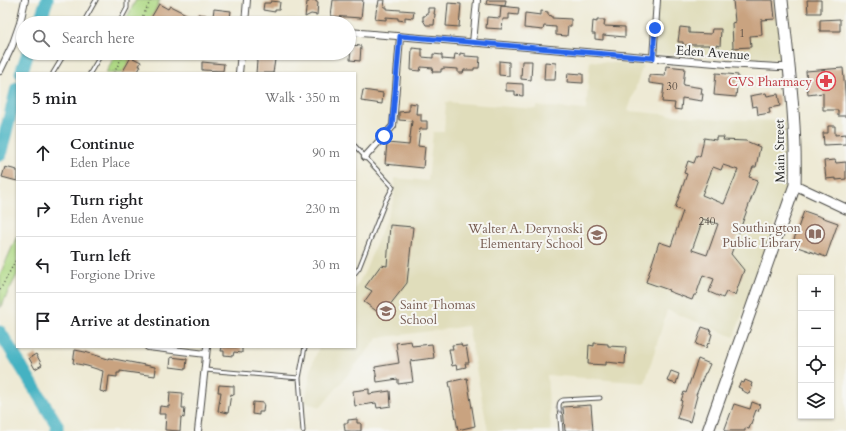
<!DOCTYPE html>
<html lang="en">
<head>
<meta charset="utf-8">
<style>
  body { margin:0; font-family:Cardo,serif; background:#f2f2f2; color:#202124 }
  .controls { position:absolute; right:12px; bottom:12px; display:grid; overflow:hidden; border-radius:0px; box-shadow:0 1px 3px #0004 }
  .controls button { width:36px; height:36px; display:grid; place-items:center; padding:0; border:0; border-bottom:1px solid #e0e0e0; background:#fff; color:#202124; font:20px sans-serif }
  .stop { position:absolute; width:12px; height:12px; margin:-9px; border:3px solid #2563eb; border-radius:50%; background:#fff }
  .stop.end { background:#2563eb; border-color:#fff; box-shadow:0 1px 4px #0008 }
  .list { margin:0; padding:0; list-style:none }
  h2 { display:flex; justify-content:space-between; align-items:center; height:52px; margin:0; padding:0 16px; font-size:17px }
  h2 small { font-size:13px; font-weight:400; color:#757577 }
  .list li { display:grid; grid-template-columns:26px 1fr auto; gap:12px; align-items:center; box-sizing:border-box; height:56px; padding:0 16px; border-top:1px solid #e0e0e0 }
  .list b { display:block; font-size:15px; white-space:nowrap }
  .list p { margin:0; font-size:13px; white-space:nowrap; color:#757577 }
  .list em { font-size:13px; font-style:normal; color:#757577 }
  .icon { flex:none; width:22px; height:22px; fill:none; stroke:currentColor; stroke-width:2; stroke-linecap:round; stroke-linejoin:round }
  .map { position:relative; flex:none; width:846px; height:431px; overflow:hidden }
  .search { position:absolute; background:#fff; box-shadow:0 1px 3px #0004; left:16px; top:16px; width:340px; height:44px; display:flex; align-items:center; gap:10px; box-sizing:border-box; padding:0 14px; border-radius:22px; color:#757577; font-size:15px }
  .panel { position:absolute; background:#fff; box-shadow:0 1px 3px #0004; left:16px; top:72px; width:340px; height:276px; border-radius:0px }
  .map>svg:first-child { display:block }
</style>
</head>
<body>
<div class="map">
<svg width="846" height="431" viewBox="0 0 846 431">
  <rect width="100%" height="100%" fill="#f6f6f2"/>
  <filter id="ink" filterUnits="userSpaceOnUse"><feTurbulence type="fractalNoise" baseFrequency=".025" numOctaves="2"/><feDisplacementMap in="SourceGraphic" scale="8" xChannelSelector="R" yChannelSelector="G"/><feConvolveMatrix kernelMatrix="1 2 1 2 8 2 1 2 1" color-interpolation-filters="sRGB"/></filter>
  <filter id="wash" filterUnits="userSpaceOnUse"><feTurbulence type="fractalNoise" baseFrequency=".012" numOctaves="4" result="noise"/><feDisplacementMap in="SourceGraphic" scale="16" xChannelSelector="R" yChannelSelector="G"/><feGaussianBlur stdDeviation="0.9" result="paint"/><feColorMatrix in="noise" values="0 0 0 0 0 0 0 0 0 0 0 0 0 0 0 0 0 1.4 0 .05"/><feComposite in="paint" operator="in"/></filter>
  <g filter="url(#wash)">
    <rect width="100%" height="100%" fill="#eeead5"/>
    <path fill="#e0ddbb" d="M657 0H777L784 60 653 54Z
      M590 61 643 65 628 111 718 119 786 121 788 147 789 165 787 184 783 202 734 337 667 310 645 383 547 375 551 431H488L468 326 378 338 321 407 305 402 312 365 319 347H355V289L365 271 394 200 395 178 428 181 433 132H444L446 102 536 109V106L586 110Z"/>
    <path fill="#afd985" stroke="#6d8258" d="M136 0H160L149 23H124Z
      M116 53H133L123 73H106Z
      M17 236V275L0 308V275Z"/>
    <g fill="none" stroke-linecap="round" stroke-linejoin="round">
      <path stroke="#45b2c2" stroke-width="13" d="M39 23 47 0
        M21 73 28 53
        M0 155 17 88
        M0 332 57 425V431"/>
    </g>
    <g id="blocks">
      <path fill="#c9a380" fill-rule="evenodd" d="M309 0H316V2H318L317 15 311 14 305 17 307 2H309Z
        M333 0H363L361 18 331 16Z
        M379 0H385L384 7H387V9L414 11 413 18 405 17V21L398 20V18L386 17V20L375 19 377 6H378Z
        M487 0H506L505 6 486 4Z
        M733 0H773L775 19 761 20 762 35 750 36 751 47 733 48 732 23 735 22Z
        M807 0H821V13H808Z
        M271 1 280 2 279 10H275V12L263 10 264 3H270Z
        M448 3 461 4 459 27 446 26Z
        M159 4 168 9 170 6 198 20V14L206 15 205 23H148Z
        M501 6 519 8 518 15 509 14V19H503L502 29 486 28 487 17 500 18Z
        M428 8H435L434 14H435L434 25H426L423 20V16H425L426 13H428Z
        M214 9 231 11 230 18 213 16Z
        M541 11 548 12V15L552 16V18L571 19V26H568L567 36 556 35V27L544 26 543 30 524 28 525 13 541 15Z
        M840 19V31H820V20Z
        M597 20H605L604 26 625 27V37L603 35V40L595 39V34H592L593 21 597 22Z
        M680 27 689 28V33L711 34 712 29H721L720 46 716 45V47H710V45H683V42H678Z
        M351 45 361 46 360 61 350 60Z
        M412 48 422 49V57L433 58V54L442 55V59L454 60 455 54 460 55V53L465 54V56L480 57 479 68H474V70H464L463 73H458V69L443 68V69H441V72H432L433 68 421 67 420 71 411 70Z
        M257 53H276L273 73H256L257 61H256Z
        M131 57 141 62 139 66H141L137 73H122Z
        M499 61 509 62V76L499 75Z
        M522 61H532L531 80 521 79Z
        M202 62 224 64 223 71 202 70Z
        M545 62 556 63 555 80H544Z
        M666 66 685 68 683 85 702 88 701 94H703L702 101 682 98 681 110 674 109 675 103 662 102 664 85 649 83V75L665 76Z
        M843 68 846 103V116H838V110H823V93L808 95 806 71Z
        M568 73 583 74V83L567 82Z
        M716 73 738 75 736 97 714 95Z
        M506 83 523 84V96L515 95V91H506Z
        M363 90 383 93 382 104 361 101Z
        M766 93 767 96 778 94 780 106 769 108 770 113 758 115 757 106 752 107 750 96Z
        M409 103 417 104 416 114H421V121H427V129H420L418 146 425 147 423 168 385 164 387 143 409 145 412 121 399 120V112L409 111Z
        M828 126H835V135L846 134V144L824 145 823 133H828Z
        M716 137H724L723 140 746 141 760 147 756 167H753L749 177 758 180 731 254 744 270 735 295 726 292 723 298 709 292 714 279 703 275 696 295H694L692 300 668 291 669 290 646 282 659 242 671 246 683 211 675 208 687 174 684 173 688 161 694 163 697 155 700 157 704 138 716 140ZM723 165 738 170 724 204 702 195 713 167 721 170ZM703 219 718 224 707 255 692 250Z
        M835 160 836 163 846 162V179L836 180V178L826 179 824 161Z
        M5 167 17 170V181L2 177Z
        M804 211 838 223 826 257 792 245Z
        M390 225 413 227 407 283 382 315 364 302 372 291 365 287 381 265 387 266Z
        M702 327 711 330 710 333 712 334 709 344 708 343 706 348 696 344Z
        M411 341 412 346 432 344 434 358 410 361 413 382 398 384V379L377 382 375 367 399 363 396 343Z
        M594 343 608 344V346L626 347 625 364 606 362V365L588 364 589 345 594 346Z
        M461 344 462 347 466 346 469 363H465L466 367 457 369 456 365 452 366 449 349H453L452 345Z
        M222 347H242V353L234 352 233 356 224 355V351H221Z
        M75 350 85 352 108 359 109 358 155 367V369H156L155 376 120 371V373H117V377L109 376 107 393 100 391 103 371 87 366 73 363Z
        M36 354 42 365 35 369 29 358Z
        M171 357 187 359 186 369 170 367Z
        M698 359 710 364 706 373H705L696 395 697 396 690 422 677 418 682 401H681L684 392 686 393Z
        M671 371 679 374 676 384 667 381Z
        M467 378 475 426 458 430 449 382Z
        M745 380 752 383 751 386 752 387 749 394 741 390 742 389 738 387 741 382 744 383Z
        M219 385 234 386V395L231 394 228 413 218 411 221 392H218Z
        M369 389V394L390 391 391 406 377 408 376 403 355 406 353 391Z
        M170 392 183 393 182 408H185L184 418 181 417 180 431 165 430 166 414H159L160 406 169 407Z
        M253 402 264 403 263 412H259V415L252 414Z
        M752 402 760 405 758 411 756 410 749 429 745 428V431H724L734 404 750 409Z
        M591 405 593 431H565L563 407Z
        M357 419V423H361V431H345L344 423H348V420Z"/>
    </g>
  </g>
  <g filter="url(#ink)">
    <use href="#blocks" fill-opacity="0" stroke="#484844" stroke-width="1"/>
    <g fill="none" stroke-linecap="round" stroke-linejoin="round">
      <g stroke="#484844" stroke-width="5">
        <path id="service" d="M83 23 96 0
          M119 23 127 8V0
          M53 73 65 53
          M90 73 102 53
          M355 146 393 187 385 202 359 268 355 273
          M205 370 299 378
          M303 431 299 378 305 347
          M561 431 559 406C559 403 560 401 563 400L600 398"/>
      </g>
      <g stroke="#484844" stroke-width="8">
        <path id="minor" d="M245 23 247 0
          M349 32 727 64 778 67H788
          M473 43 477 0
          M653 58 657 0
          M0 71 12 46 20 23 25 0
          M239 73 241 53
          M365 157 393 126 400 37
          M148 347 206 354
          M198 431 207 347"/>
      </g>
      <g stroke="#484844" stroke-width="11">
        <path id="secondary" d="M795 185 846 209"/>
      </g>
      <g stroke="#484844" stroke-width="13">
        <path id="trunk" d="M708 431 795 185C797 123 788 61 782 0"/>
      </g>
      <path stroke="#484844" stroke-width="1.5" stroke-dasharray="1 3" stroke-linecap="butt" d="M139 23 151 0
        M114 73 124 53
        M0 290 17 258"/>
      <use href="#service" stroke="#fff" stroke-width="3"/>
      <use href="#minor" stroke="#fff" stroke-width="6"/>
      <use href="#secondary" stroke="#fff" stroke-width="9"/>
      <use href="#trunk" stroke="#fff" stroke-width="11"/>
    </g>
    <defs><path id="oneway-chevron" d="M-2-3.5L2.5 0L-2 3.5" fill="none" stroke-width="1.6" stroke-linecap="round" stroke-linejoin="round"/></defs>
    <use stroke="#a0a0a0" href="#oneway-chevron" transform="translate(560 410) rotate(87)"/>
  </g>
  <g fill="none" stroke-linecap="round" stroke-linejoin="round" filter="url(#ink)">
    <path stroke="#2563eb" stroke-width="5" d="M384 136 392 126 400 36 653 58 655 28"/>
  </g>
  <defs>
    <g id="pharmacy-ring" transform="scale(1)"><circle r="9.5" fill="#f6f6f2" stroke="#e0444e" stroke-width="1.5"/><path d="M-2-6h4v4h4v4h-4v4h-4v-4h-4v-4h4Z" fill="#e0444e"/></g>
    <g id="library-ring" transform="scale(1)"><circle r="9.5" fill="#f6f6f2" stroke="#8d6e63" stroke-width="1.5"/><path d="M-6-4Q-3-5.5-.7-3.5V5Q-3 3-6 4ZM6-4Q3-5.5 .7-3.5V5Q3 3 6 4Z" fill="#8d6e63"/></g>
    <g id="school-ring" transform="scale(1)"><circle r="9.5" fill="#f6f6f2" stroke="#8d6e63" stroke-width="1.5"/><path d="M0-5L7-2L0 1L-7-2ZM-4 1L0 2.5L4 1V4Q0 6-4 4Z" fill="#8d6e63"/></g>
  </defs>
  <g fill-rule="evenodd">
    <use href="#pharmacy-ring" x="826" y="81"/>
    <use href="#library-ring" x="815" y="234"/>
    <use href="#school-ring" x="597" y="235"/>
    <use href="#school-ring" x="386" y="311"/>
  </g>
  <g text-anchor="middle" stroke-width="4" stroke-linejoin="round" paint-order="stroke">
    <g font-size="11" fill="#524940">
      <text x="742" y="37">1</text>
      <text x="672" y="90">30</text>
      <text x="707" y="225">240</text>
    </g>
    <g font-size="13" fill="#2b2b2b" stroke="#f6f6f2">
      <text transform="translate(713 52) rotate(4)" y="5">Eden Avenue</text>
      <text transform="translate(779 151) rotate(-91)" y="5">Main Street</text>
    </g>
    <g font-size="13" fill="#be3a42" stroke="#f6f6f2" text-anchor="end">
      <text x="812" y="86">CVS Pharmacy</text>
    </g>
    <g font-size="13" fill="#785e54" stroke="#f6f6f2" text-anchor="end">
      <text x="801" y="232">Southington<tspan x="801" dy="15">Public Library</tspan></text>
      <text x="583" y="233">Walter A. Derynoski<tspan x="583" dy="15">Elementary School</tspan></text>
      <text x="400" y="309" text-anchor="start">Saint Thomas<tspan x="400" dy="15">School</tspan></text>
    </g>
  </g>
</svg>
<div class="controls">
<button>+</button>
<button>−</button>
<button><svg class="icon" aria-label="locate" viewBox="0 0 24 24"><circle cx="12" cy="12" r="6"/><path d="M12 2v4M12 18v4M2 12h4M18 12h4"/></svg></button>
<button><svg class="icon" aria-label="layers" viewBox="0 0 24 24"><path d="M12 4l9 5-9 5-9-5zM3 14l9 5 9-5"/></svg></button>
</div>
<div class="stop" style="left:384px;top:136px"></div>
<div class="stop end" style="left:655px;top:28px"></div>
<div class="search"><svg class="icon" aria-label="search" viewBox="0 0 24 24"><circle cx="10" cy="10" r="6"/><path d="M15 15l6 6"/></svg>Search here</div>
<section class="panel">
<h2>5 min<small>Walk · 350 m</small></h2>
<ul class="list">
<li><svg class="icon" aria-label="ahead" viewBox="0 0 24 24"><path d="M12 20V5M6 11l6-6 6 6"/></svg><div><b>Continue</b><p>Eden Place</p></div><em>90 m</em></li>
<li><svg class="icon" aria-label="right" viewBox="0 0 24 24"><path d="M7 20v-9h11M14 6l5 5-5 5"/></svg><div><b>Turn right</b><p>Eden Avenue</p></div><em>230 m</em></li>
<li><svg class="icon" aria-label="left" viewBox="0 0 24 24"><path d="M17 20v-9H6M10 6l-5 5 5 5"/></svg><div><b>Turn left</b><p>Forgione Drive</p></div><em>30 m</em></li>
<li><svg class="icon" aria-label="arrive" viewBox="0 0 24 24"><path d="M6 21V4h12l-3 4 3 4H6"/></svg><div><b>Arrive at destination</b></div></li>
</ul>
</section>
</div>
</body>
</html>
